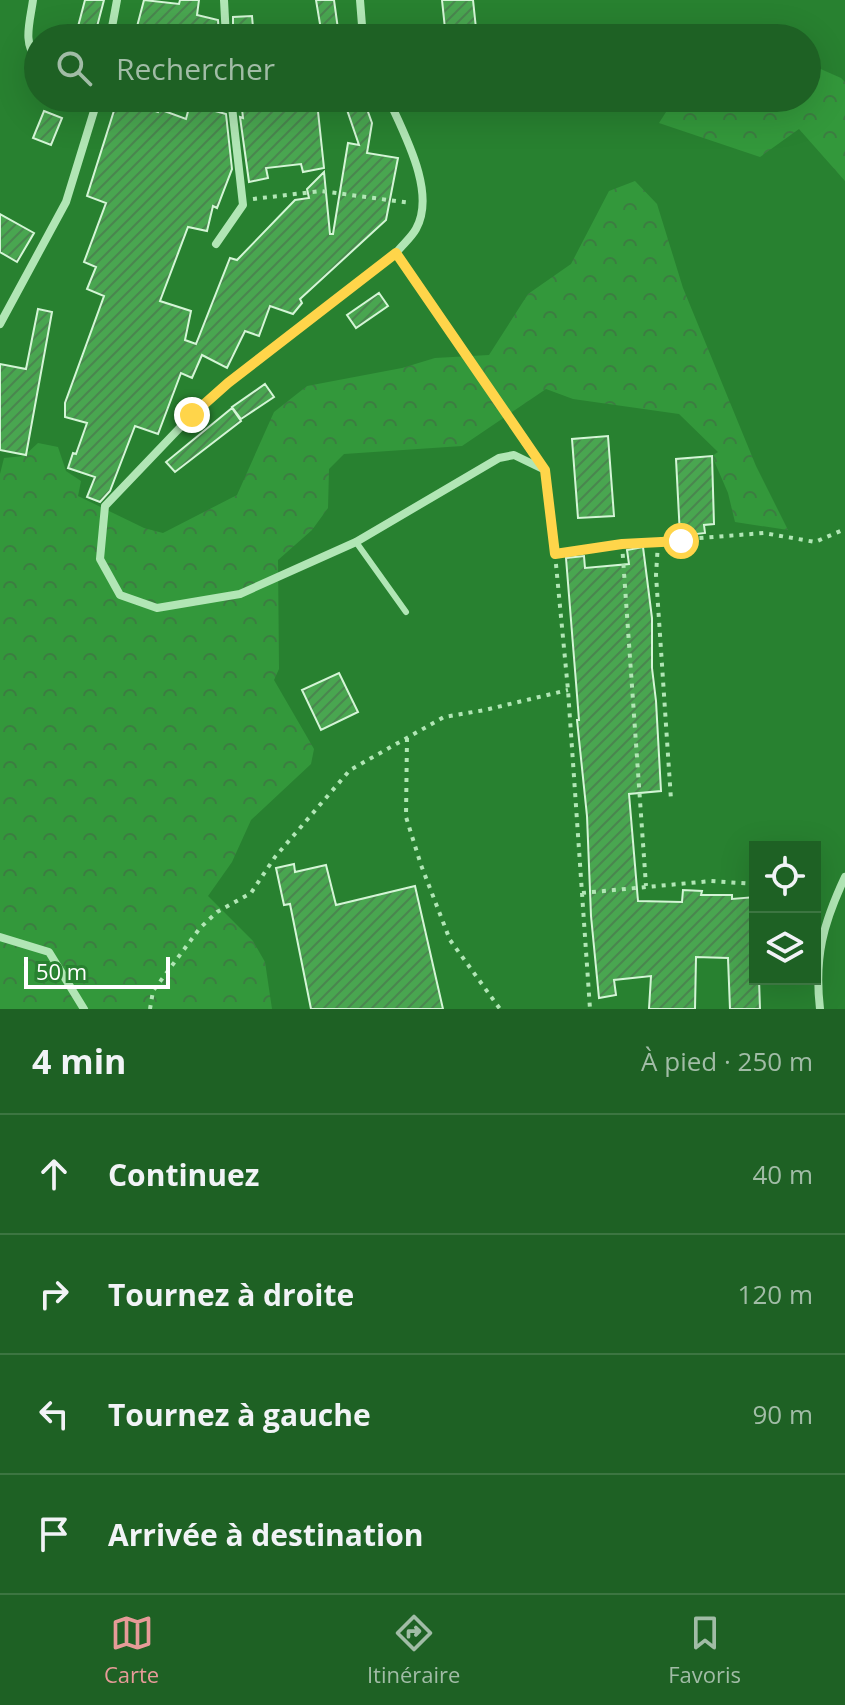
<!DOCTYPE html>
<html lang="fr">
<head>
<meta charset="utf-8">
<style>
  body { margin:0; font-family:"Open Sans",sans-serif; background:#26672c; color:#f1f3f6 }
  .controls { position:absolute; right:24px; bottom:24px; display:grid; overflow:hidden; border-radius:0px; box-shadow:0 8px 32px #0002 }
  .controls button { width:72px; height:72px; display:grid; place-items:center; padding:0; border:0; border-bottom:2px solid #3c7541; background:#1e6124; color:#f1f3f6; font:40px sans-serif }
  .scale { position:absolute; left:24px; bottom:20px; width:146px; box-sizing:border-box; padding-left:8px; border:4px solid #fff; border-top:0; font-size:22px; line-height:28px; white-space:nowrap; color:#fff; -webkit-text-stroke:6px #288130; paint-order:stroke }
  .stop { position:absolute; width:24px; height:24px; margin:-18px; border:6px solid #ffd54a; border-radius:50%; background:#fff }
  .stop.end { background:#ffd54a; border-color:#fff; box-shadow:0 2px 8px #0008 }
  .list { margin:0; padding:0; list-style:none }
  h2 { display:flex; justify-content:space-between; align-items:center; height:104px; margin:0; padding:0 32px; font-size:34px }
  h2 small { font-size:26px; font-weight:400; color:#a1bca6 }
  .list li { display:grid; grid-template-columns:52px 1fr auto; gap:24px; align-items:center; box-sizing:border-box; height:120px; padding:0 32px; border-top:2px solid #3c7541 }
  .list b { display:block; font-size:30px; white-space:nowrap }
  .list em { font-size:26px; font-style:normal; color:#a1bca6 }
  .icon { flex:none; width:44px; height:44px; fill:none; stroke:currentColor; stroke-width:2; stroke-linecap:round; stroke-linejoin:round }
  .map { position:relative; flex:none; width:845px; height:1009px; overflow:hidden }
  .search { position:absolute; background:#1e6124; box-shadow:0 8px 32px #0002; left:24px; right:24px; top:24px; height:88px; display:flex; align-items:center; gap:20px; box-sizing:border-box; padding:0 28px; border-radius:44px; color:#a1bca6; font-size:30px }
  .sheet { height:584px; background:#1e6124 }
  nav { display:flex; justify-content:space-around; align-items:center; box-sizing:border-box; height:112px; border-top:2px solid #3c7541; background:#1e6124; font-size:22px; color:#a1bca6 }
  nav a { display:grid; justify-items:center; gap:4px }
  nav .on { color:#e69b98 }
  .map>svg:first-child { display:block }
</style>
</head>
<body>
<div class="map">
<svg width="845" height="1009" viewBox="0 0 845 1009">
  <defs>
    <pattern id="forest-crowns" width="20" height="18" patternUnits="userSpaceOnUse" patternTransform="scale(2)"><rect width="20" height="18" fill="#33983b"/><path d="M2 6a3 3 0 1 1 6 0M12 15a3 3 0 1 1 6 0" fill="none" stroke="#3c7d41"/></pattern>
    <pattern id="building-hatch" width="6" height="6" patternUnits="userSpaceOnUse" patternTransform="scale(2)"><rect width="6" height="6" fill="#49a650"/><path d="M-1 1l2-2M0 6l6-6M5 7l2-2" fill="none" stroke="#4a864f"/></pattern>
  </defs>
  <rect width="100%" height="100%" fill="#288130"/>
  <path fill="url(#forest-crowns)" d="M807 63 841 78 845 82V181L799 129 760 157 659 123 675 98H807Z
    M635 181 657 204 683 288 756 466 788 530 735 522 728 493 712 456 718 452 679 414 573 399 546 389 462 446 344 454 329 469 328 508 312 530 278 560 279 669 274 680 314 749 311 764 251 820 232 862 208 896 253 941 265 962 272 1009H0V474L4 458 24 456 38 443 58 447 66 471 81 481 78 496 144 528 163 533 237 495 274 412 307 386 402 368 435 358 489 355 528 294 571 264 609 191Z"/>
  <path fill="url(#building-hatch)" stroke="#d4f5d6" stroke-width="2" d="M85 0H104L94 38H75Z
    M144 0 179 4 180 0H199L197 15 218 20 219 36 192 29 189 38H176L155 32 153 38H134Z
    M316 0H334L338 29 321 30Z
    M442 0H473L477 38H446Z
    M252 16 253 28 269 32 268 38H233V17Z
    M118 98 158 112 159 109 186 119 190 104 226 114 232 169 217 208 213 206 207 231 188 227 160 301 191 311 185 340 196 344 230 258 237 260 295 200 309 198 307 189 324 172 330 234H333L348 143 359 145 344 101 363 98 372 123 367 153 398 158 386 220 300 299 302 303 293 314 270 306 259 336 245 331 227 368 202 355 192 378 181 373 158 434 135 426 110 491 100 502 87 497 95 477 68 468 73 453 76 454 87 423 65 417V403L104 296 87 289 96 267 84 262 106 203 87 196Z
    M260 98H291L292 104 317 102 324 168 303 172 301 164 266 168 268 178 249 182 240 117 243 118 241 100Z
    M44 111 62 118 51 145 33 138Z
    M0 214 34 233 17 262 0 252Z
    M379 293 388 306 356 328 347 315Z
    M38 309 52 312 26 455 0 450V364L26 369Z
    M265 384 274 397 241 419 232 407Z
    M232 408 241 421 175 472 166 462Z
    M608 436 614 516 578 518 572 439Z
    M712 456 714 524 704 525 705 533 680 536 676 459Z
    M643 547 652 618V668L656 701 661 791 629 794 638 901 682 902 683 890 702 891 701 895H732V899L755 897V979H759L760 1009H730L728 958 696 957 695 1009H649L651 976 614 980 616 995 599 998 591 916 587 816 577 720H579L566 558 584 556 585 568 629 564 627 550Z
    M339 673 358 712 321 730 302 690Z
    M294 864 295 872 326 865 336 905 415 886 443 1009H311L290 904 284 905 276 868Z"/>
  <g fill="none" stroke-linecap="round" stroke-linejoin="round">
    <path stroke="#b1e6b5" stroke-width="4" stroke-dasharray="4 6" stroke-linecap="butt" d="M253 199 321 191 411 203
      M402 262 519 433
      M546 480 555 554 622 544 764 533 815 542 845 529
      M658 543 656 575 671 800
      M622 544 646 886
      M555 554 568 690 590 1009
      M407 738 406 817 421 865 450 940 500 1009
      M582 893 711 881 755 884
      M150 1009 153 991 200 928 217 912 251 893 275 857 350 770 444 717 485 710 568 690"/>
    <path stroke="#b1e6b5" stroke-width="6" d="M356 542 406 612"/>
    <path stroke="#b1e6b5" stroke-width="8" d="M33 0C30 22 22 44 38 61
      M224 0 226 38
      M360 0 363 38
      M110 38 117 0
      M388 98C403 132 437 192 416 229 411 238 402 245 396 253L228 383 192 415 105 506 100 559 120 595 157 608 240 594 356 542 499 458 514 455 545 470 525 442
      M216 244 243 205 231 98
      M0 324 66 202 98 98
      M0 937 49 952 84 1009
      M820 1009C814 957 823 924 845 877"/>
  </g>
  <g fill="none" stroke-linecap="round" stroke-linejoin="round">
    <path stroke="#ffd54a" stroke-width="10" d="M192 415 228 383 396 253 545 470 555 554 622 544 681 541"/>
  </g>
</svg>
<div class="controls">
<button><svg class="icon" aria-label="locate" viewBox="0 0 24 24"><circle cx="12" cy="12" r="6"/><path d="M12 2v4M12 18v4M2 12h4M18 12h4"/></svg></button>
<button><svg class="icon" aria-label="layers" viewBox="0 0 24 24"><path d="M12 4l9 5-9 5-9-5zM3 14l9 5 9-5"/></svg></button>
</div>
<div class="scale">50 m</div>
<div class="stop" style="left:681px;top:541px"></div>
<div class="stop end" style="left:192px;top:415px"></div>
<div class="search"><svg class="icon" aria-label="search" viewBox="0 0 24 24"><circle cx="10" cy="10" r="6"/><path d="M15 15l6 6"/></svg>Rechercher</div>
</div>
<section class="sheet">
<h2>4 min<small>À pied · 250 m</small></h2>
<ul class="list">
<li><svg class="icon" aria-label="ahead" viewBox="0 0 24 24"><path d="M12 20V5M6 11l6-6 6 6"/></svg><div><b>Continuez</b></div><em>40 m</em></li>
<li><svg class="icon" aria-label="right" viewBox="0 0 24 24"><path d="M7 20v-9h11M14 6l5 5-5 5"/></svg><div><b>Tournez à droite</b></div><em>120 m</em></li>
<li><svg class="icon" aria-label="left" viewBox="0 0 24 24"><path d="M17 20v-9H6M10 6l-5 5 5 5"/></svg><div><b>Tournez à gauche</b></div><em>90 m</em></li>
<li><svg class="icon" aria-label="arrive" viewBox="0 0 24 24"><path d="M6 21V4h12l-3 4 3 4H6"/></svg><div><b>Arrivée à destination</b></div></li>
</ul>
</section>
<nav>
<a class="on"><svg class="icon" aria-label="map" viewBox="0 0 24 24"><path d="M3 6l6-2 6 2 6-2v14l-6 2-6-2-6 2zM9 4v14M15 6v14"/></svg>Carte</a>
<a><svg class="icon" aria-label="directions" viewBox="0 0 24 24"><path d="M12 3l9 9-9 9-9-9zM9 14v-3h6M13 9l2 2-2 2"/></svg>Itinéraire</a>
<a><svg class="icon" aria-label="saved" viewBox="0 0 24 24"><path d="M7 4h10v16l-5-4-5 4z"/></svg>Favoris</a>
</nav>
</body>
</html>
